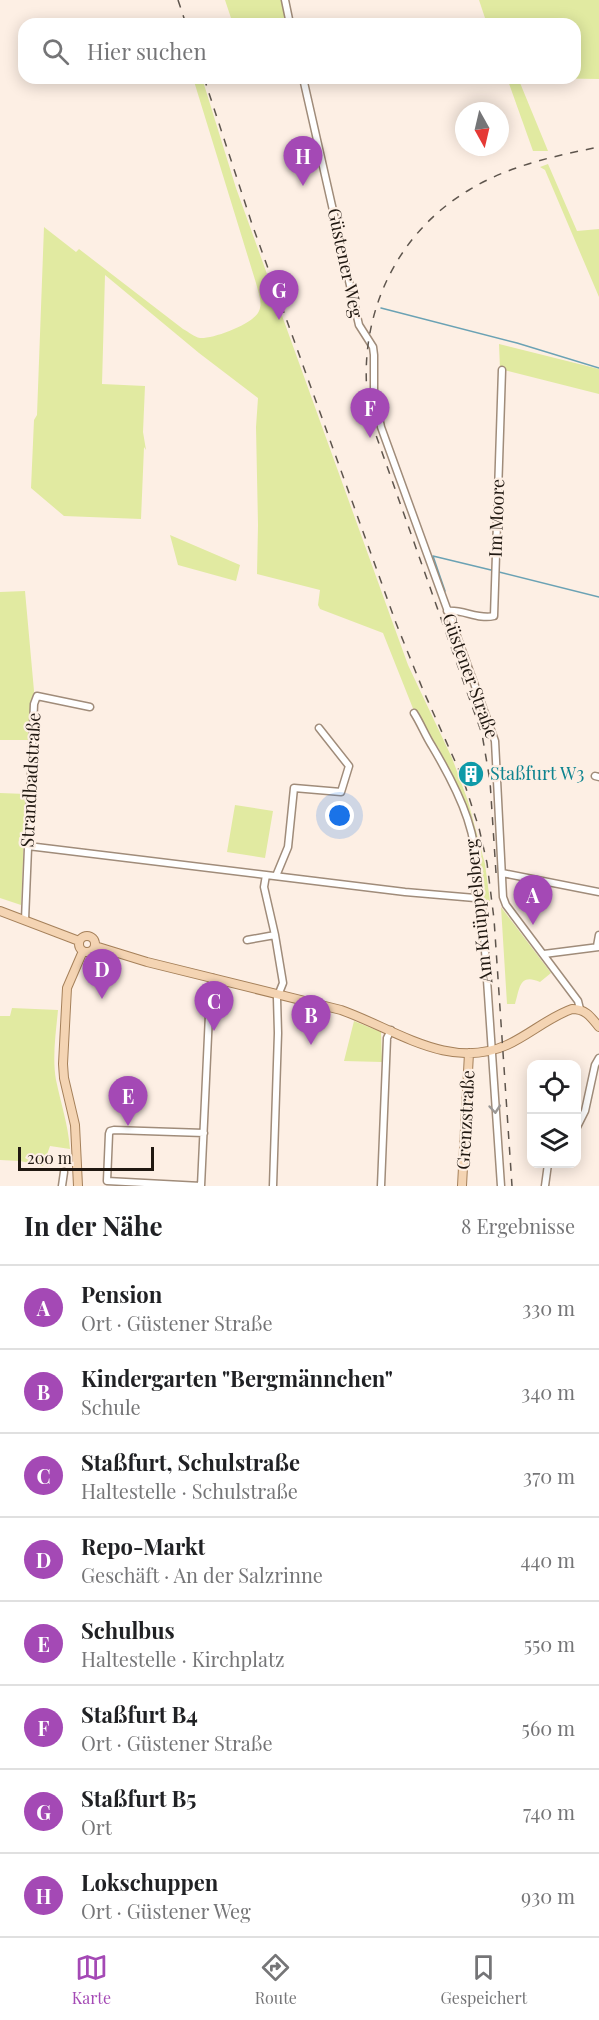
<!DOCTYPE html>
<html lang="de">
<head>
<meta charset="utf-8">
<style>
  body { margin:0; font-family:"Playfair Display",serif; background:#f6f6f6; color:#202124 }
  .controls { position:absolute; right:18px; bottom:18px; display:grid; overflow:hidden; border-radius:12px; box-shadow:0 3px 15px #0003 }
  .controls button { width:54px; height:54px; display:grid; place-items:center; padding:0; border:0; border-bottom:2px solid #e0e0e0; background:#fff; color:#202124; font:30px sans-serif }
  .compass { position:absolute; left:455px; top:102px; width:54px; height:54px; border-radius:50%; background:#fff; box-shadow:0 3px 15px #0003; rotate:172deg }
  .scale { position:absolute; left:18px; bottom:15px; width:136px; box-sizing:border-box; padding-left:6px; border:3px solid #201811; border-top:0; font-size:16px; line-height:21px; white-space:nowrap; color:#201811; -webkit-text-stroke:4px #fdefe4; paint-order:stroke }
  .you { position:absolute; left:340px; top:816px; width:21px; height:21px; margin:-15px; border:4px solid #fff; border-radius:50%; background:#1a73e8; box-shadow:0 0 0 9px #1a73e833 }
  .badge { display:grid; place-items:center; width:39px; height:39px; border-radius:50%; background:#a449b5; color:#fff; font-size:20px; font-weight:700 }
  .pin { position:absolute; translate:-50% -50px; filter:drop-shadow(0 2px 3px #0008) }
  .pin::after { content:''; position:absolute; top:32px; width:21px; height:18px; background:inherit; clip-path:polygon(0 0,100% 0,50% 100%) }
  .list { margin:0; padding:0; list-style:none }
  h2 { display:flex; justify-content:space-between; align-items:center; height:78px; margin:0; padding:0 24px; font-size:26px }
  h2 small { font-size:20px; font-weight:400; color:#757577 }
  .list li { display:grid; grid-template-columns:39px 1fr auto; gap:18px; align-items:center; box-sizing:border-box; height:84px; padding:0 24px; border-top:2px solid #e0e0e0 }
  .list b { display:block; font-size:22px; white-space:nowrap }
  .list p { margin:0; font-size:20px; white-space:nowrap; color:#757577 }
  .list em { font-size:20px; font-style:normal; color:#757577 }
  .icon { flex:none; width:33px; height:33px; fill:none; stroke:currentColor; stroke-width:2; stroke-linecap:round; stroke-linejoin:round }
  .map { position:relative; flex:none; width:599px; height:1186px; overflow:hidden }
  .search { position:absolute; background:#fff; box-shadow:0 3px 15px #0003; left:18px; right:18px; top:18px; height:66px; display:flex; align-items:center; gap:15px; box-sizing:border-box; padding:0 21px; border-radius:18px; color:#757577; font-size:22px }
  .sheet { height:750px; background:#fff }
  nav { display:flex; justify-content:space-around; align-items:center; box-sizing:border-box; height:84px; border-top:2px solid #e0e0e0; background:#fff; font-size:16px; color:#757577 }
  nav a { display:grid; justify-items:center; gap:3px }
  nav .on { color:#a449b5 }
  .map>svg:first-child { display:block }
</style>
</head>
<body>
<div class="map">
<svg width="599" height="1186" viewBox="0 0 599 1186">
  <rect width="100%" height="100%" fill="#fdefe4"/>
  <path fill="#e1eaa1" d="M225 0H285L290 24H233Z
    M479 0H599V79L533 78H575V24H487Z
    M193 78H202L236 188 391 618 408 665 452 758 468 801 485 864 490 901H483L478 893 479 871 464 803 438 747 433 745 418 711H414L383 633 320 609 318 605 320 590 257 574 258 525 256 427 258 398 199 353 105 275 102 384 145 386 143 432 146 450 144 447 141 519 64 516 31 488 34 420 37 415 44 227 76 252 79 249 183 329C189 332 194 337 200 338 213 339 254 324 259 311 263 302 258 292 256 283Z
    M507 78H518L548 151H533Z
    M548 164 577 231 599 229V297L545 170 540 167Z
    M499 344 599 369V394L500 369Z
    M170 535 240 565 236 581 178 565Z
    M25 591 34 691 29 740H0V592Z
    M0 793 26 794 21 905 0 898Z
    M235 805 273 811 265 858 227 852Z
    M501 907 551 973 540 982C519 973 520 988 515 1004H507Z
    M12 1008 58 1010C56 1032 52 1057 56 1080 61 1104 68 1124 70 1149L50 1146 43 1166 20 1161 0 1160V1016H10Z
    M354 1021 381 1032 382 1062 344 1061Z"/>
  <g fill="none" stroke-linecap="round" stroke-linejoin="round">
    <path stroke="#6ba2b4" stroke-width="1.5" d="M381 308 517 343 599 368
      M499 572 599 597
      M445 591 433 556 491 570"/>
    <g stroke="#a08c7a" stroke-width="9">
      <path id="minor" d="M285 0 290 24
        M303 78 359 325 373 347 374 355V394L381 427 495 741 503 897 506 905 578 1001 580 1009
        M447 611C463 609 478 620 494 616L502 370
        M414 713C421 724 425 735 432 746 460 793 484 842 475 898L482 906 501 1186
        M595 776 599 777
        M28 846 266 875
        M502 873 599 892
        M276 876 288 847 294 788 341 792 349 766 319 728
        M25 920 34 704 37 696 90 707
        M247 940 275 935
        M597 946 599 935
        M544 954 599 947
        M576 1129 585 1111 595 1065 599 1058
        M62 1186 64 1172
        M201 1186 107 1181 109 1134 110 1131 114 1130 204 1133
        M201 1186 210 993 213 978
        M273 1186 278 1033 277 998 283 983 275 935 264 887 266 875 405 892 475 898
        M381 1186 387 1038 391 1030
        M545 1186 548 1164"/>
    </g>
    <g stroke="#a5805a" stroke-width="10">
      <path id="major" d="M0 911 79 941
        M79 944a8 8 0 1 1 16 0a8 8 0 1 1-16 0Z
        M95 946 147 962 341 1010C395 1029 449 1071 507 1045 529 1035 549 1017 572 1009 586 1009 591 1017 599 1027
        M78 1186 75 1125 64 1078 63 1064 67 988 83 951
        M462 1186 469 1053"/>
    </g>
    <use href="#minor" stroke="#fff" stroke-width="6"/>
    <use href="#major" stroke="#f4d4b3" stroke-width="8"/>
    <path stroke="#5e554d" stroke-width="1.5" stroke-dasharray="8 8" stroke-linecap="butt" d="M178 0 186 24
      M204 78 252 224 396 623 423 690 463 779 479 828 487 863 494 919 512 1186
      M496 873 490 781 482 734 372 424C351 333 388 238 469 190 508 166 554 156 599 147"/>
  </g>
  <defs><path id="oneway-chevron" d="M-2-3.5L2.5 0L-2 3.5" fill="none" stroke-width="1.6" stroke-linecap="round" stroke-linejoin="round" transform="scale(1.5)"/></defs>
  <use stroke="#9b9794" href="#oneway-chevron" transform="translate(495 1109) rotate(85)"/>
  <defs>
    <g id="building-disc" transform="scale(1.35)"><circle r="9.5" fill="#0f9aa8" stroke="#fdefe4"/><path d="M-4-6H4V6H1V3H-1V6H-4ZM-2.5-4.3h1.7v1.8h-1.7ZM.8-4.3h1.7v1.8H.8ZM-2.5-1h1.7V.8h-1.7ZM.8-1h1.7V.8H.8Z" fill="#fff"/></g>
  </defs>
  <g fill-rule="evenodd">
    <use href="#building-disc" x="471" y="774"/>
  </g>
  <g text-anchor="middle" stroke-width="4.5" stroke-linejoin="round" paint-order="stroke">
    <g font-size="18" fill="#201811" stroke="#fdefe4">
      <text transform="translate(345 263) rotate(78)" y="6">Güstener Weg</text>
      <text transform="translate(497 518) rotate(-88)" y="6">Im Moore</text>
      <text transform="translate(470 676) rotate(70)" y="6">Güstener Straße</text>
      <text transform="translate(31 780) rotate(-87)" y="6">Strandbadstraße</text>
      <text transform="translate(479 911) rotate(-96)" y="6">Am Knüppelsberg</text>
      <text transform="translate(466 1120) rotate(-87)" y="6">Grenzstraße</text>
    </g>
    <g font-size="18" fill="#0d838f" stroke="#fdefe4" text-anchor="start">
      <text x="490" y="780">Staßfurt W3</text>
    </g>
  </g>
</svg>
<div class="controls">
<button><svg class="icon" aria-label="locate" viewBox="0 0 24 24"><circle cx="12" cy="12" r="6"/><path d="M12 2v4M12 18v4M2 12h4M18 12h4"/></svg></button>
<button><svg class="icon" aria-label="layers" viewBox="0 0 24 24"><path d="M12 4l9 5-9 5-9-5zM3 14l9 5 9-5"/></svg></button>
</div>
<svg class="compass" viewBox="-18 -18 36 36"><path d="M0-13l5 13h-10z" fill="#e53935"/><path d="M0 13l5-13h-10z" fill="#757577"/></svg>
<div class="scale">200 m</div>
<div class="you"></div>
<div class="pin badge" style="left:533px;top:925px">A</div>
<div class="pin badge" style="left:311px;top:1045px">B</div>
<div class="pin badge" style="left:214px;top:1031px">C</div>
<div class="pin badge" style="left:102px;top:999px">D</div>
<div class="pin badge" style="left:128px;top:1126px">E</div>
<div class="pin badge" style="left:370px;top:438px">F</div>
<div class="pin badge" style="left:279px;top:320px">G</div>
<div class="pin badge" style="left:303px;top:186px">H</div>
<div class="search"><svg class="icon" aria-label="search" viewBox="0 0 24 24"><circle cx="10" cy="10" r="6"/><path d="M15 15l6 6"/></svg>Hier suchen</div>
</div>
<section class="sheet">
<h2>In der Nähe<small>8 Ergebnisse</small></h2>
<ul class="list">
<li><span class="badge">A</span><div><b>Pension</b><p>Ort · Güstener Straße</p></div><em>330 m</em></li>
<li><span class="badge">B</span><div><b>Kindergarten &quot;Bergmännchen&quot;</b><p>Schule</p></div><em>340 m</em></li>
<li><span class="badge">C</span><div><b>Staßfurt, Schulstraße</b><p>Haltestelle · Schulstraße</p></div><em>370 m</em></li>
<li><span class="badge">D</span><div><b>Repo-Markt</b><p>Geschäft · An der Salzrinne</p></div><em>440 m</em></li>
<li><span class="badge">E</span><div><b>Schulbus</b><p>Haltestelle · Kirchplatz</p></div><em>550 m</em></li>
<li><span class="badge">F</span><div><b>Staßfurt B4</b><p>Ort · Güstener Straße</p></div><em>560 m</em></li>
<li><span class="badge">G</span><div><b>Staßfurt B5</b><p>Ort</p></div><em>740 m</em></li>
<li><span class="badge">H</span><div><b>Lokschuppen</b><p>Ort · Güstener Weg</p></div><em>930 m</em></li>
</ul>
</section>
<nav>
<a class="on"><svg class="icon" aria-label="map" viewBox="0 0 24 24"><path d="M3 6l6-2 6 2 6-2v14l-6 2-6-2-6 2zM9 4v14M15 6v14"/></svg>Karte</a>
<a><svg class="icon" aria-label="directions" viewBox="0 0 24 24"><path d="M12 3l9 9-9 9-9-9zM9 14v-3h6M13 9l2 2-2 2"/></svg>Route</a>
<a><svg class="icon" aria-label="saved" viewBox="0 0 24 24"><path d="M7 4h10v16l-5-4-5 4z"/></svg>Gespeichert</a>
</nav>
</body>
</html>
